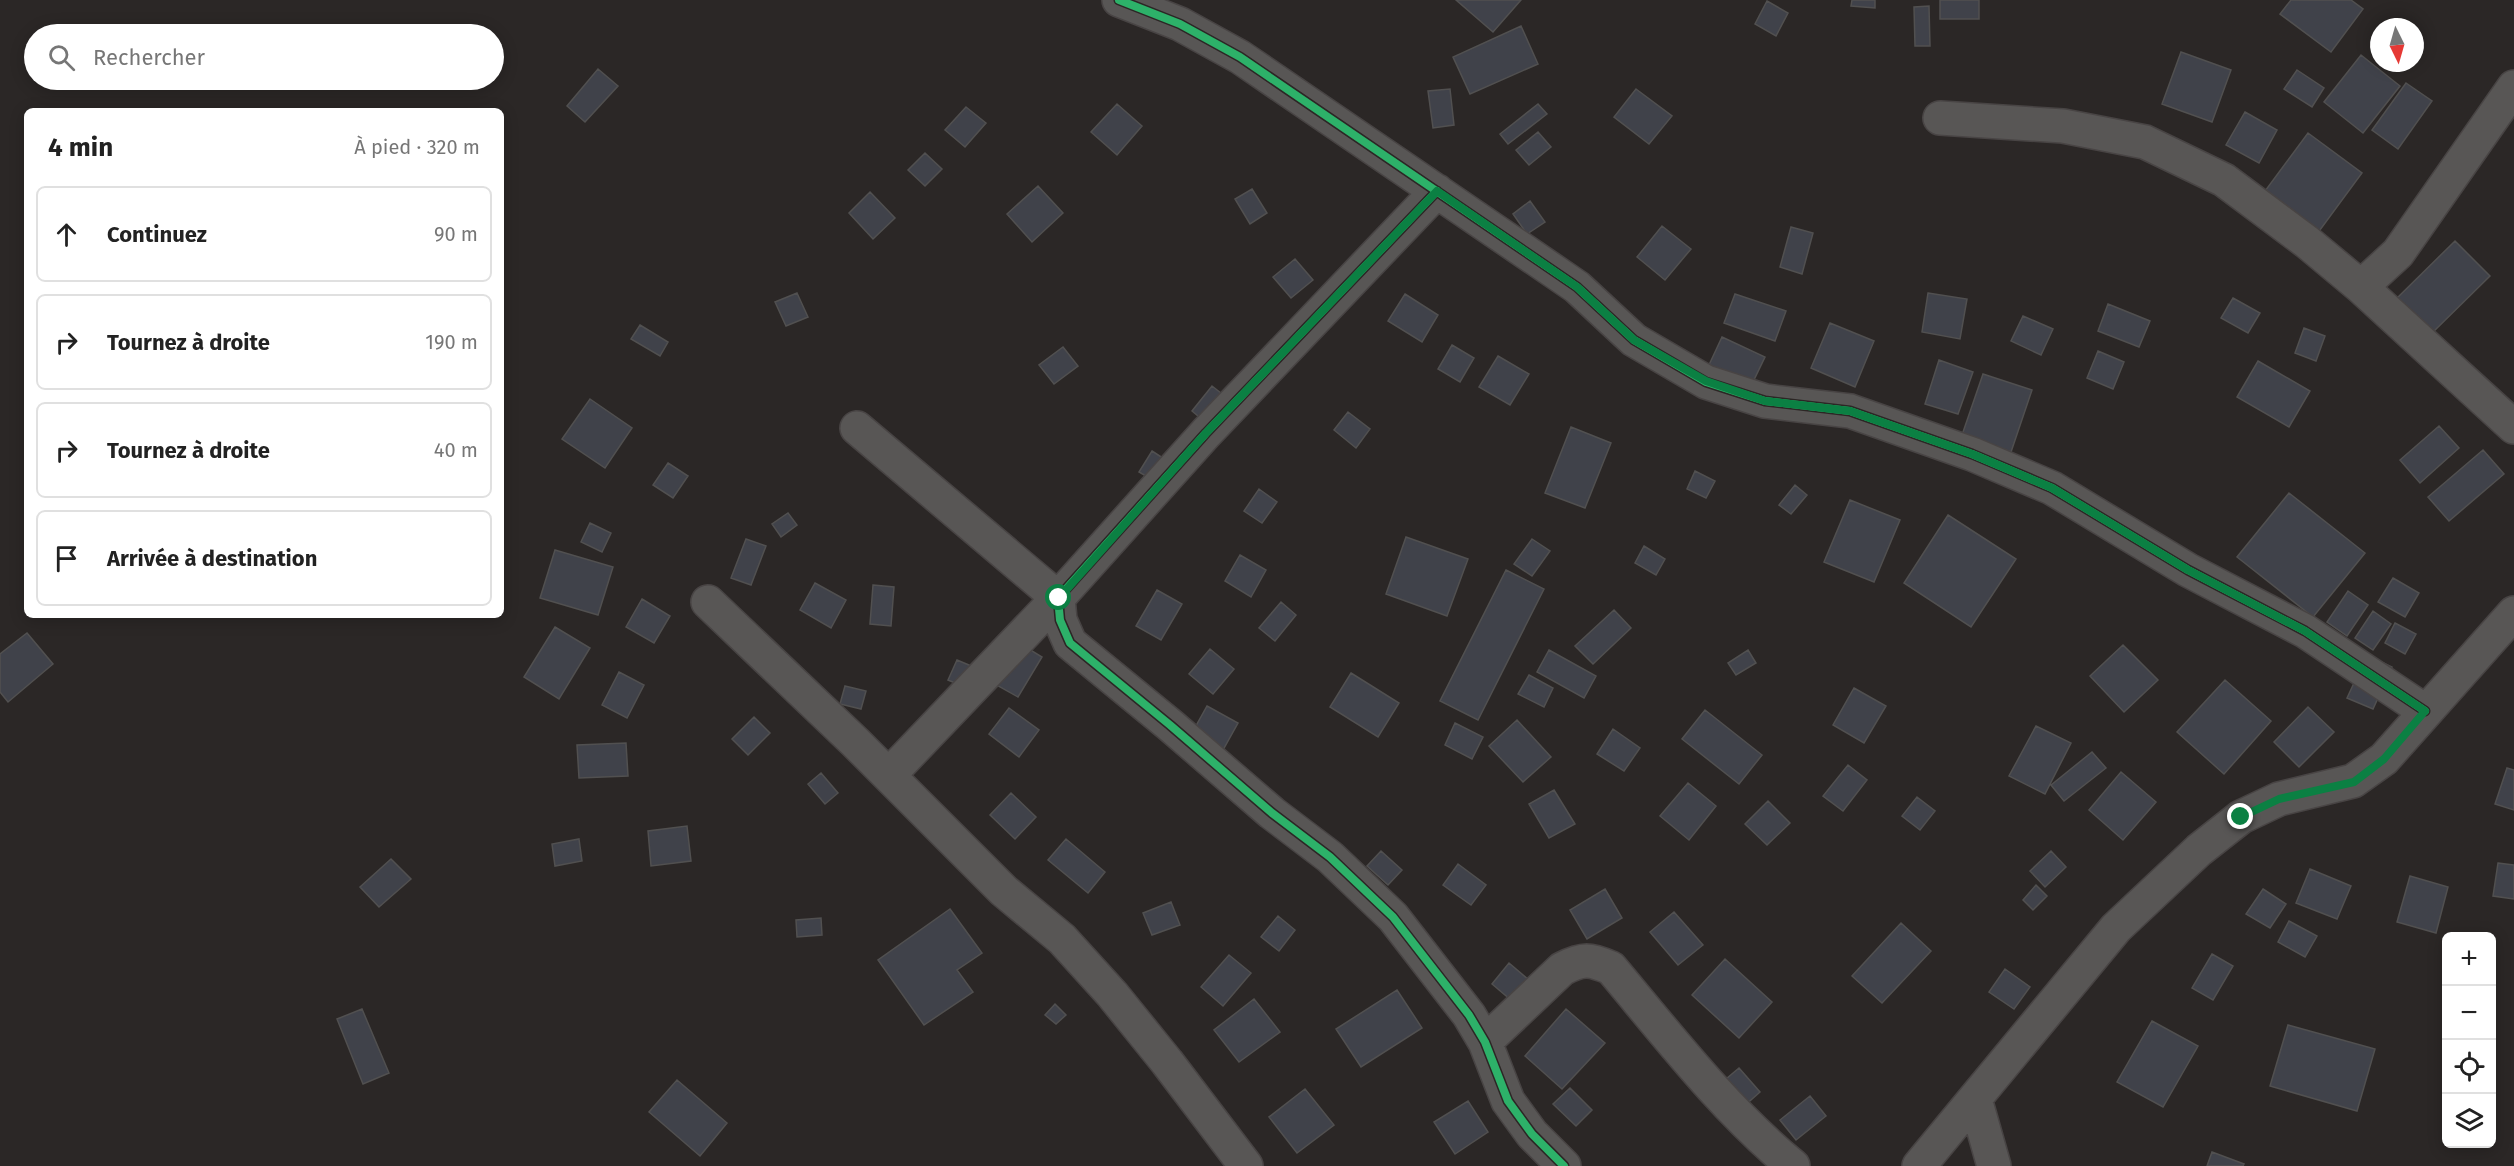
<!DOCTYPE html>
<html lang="fr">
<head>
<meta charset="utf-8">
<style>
  body { margin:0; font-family:"Fira Sans",sans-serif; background:#f6f6f6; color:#222 }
  .controls { position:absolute; right:18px; bottom:18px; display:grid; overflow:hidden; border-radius:9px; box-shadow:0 3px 15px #0003 }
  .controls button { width:54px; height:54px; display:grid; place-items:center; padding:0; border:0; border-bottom:2px solid #e0e0e0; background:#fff; color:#222; font:30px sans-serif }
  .compass { position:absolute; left:2370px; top:18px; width:54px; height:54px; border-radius:50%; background:#fff; box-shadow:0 3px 15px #0003; rotate:175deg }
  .stop { position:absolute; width:18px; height:18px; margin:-14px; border:4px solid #0b8043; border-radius:50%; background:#fff }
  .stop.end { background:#0b8043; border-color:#fff; box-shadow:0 2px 6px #0008 }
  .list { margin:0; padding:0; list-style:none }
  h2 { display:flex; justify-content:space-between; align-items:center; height:78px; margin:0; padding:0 24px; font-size:26px }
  h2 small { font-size:20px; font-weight:400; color:#767676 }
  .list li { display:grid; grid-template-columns:39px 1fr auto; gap:18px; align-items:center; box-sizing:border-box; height:96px; margin:0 12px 12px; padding:0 12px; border:2px solid #e0e0e0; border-radius:9px }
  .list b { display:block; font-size:22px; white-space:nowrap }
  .list em { font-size:20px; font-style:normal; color:#767676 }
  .icon { flex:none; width:33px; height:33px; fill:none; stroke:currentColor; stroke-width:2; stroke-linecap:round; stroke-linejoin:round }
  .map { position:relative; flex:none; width:2514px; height:1166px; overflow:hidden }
  .search { position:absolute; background:#fff; box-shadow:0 3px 15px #0003; left:24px; top:24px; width:480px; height:66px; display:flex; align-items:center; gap:15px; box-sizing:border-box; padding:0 21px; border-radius:33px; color:#767676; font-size:22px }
  .panel { position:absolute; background:#fff; box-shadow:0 3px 15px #0003; left:24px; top:108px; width:480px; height:510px; border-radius:9px }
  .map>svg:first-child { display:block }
</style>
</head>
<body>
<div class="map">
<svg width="2514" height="1166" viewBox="0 0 2514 1166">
  <rect width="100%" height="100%" fill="#2b2726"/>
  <path fill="#40424a" stroke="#515050" stroke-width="1.5" d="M1456 0H1521L1493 32Z
    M1852 0H1875V8L1851 6Z
    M1940 0H1979V19H1940Z
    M2291 0H2351L2363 9 2331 52 2280 14Z
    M1767 1 1788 13 1776 36 1755 24Z
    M1929 6 1930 46H1915L1914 7Z
    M1521 26 1538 64 1470 94 1453 57Z
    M2181 52 2231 70 2212 122 2162 104Z
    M2361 55 2400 86 2363 133 2324 102Z
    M598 69 618 86 585 122 567 106Z
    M2297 70 2324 88 2312 107 2284 89Z
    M2406 83 2432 101 2398 149 2372 130Z
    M1450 89 1454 125 1433 128 1428 91Z
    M1636 89 1672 116 1649 144 1614 117Z
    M1117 104 1142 126 1117 155 1091 132Z
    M1538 104 1547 114 1508 144 1500 134Z
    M966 107 986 123 965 147 945 130Z
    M2245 112 2277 130 2259 163 2226 145Z
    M1538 132 1551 147 1529 165 1516 150Z
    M2308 133 2362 173 2303 253 2248 214Z
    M925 153 942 169 925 186 908 170Z
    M1038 186 1063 213 1032 242 1007 214Z
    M1252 189 1267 213 1250 224 1235 199Z
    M870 192 895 218 873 239 849 213Z
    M1530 201 1545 222 1527 234 1513 214Z
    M1662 226 1691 249 1665 280 1637 257Z
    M1791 227 1813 233 1802 274 1780 267Z
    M2455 241 2490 276 2427 338 2392 303Z
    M1295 259 1313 280 1291 298 1273 277Z
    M797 293 808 317 786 326 775 302Z
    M1928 293 1967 299 1960 339 1922 332Z
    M1405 294 1438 315 1422 342 1388 321Z
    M1735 294 1786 311 1775 341 1724 323Z
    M2233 298 2260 313 2248 333 2221 318Z
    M2108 304 2150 321 2139 347 2098 331Z
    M2023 316 2053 329 2041 355 2011 341Z
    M1830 323 1874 341 1855 387 1811 368Z
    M640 325 668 342 660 356 631 339Z
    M2304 328 2325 336 2316 361 2295 353Z
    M1722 337 1765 357 1751 386 1708 367Z
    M1452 345 1474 358 1460 382 1438 369Z
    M1063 347 1078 366 1054 384 1039 365Z
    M2098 351 2124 362 2113 389 2087 378Z
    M1498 356 1529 374 1510 405 1479 387Z
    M1939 360 1973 372 1958 414 1925 404Z
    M2258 361 2310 391 2289 427 2237 397Z
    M1983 374 2032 390 2011 452 1962 435Z
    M1212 386 1226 397 1205 422 1192 411Z
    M590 399 632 428 605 468 562 439Z
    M1348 412 1370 429 1356 448 1334 430Z
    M2439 426 2459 448 2420 483 2400 460Z
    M1571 427 1611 443 1585 508 1545 493Z
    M2483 450 2504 474 2449 521 2428 497Z
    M1152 451 1169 462 1156 482 1139 472Z
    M668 463 688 476 673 498 653 485Z
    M1695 471 1715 481 1706 498 1687 489Z
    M1795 485 1807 495 1791 514 1779 505Z
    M1259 489 1277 502 1262 523 1244 511Z
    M2289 493 2365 553 2313 617 2237 557Z
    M1850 500 1900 520 1874 582 1824 562Z
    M788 513 797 525 781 537 772 524Z
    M1948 515 2016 559 1971 627 1904 583Z
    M590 523 611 533 602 552 581 542Z
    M1406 537 1468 559 1447 616 1386 594Z
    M746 539 766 546 751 585 731 578Z
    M1532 539 1550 551 1532 576 1514 564Z
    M1644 546 1665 559 1656 575 1635 563Z
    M555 550 613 567 598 615 540 598Z
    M1240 555 1266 570 1251 597 1225 581Z
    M1506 570 1544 589 1478 720 1440 701Z
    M2393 578 2419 593 2405 617 2378 602Z
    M815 583 846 600 831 628 800 610Z
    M873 585 894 587 891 626 870 624Z
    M1157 590 1182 604 1161 640 1136 626Z
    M2348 591 2368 605 2347 636 2327 622Z
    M642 599 670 616 654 643 626 627Z
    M1281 602 1296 615 1275 641 1259 628Z
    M1614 610 1631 628 1593 664 1575 646Z
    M2373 611 2391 624 2373 650 2355 638Z
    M2395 623 2416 634 2405 654 2385 643Z
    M555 627 590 648 559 699 524 677Z
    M27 633 53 664 8 702 0 692V654Z
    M1009 637 1042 657 1018 697 984 678Z
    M2123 645 2158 680 2124 712 2090 676Z
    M1210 649 1234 669 1213 694 1189 674Z
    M1549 650 1596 676 1584 698 1537 672Z
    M1748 650 1756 663 1736 675 1728 663Z
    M2367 655 2392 667 2373 709 2347 698Z
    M957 660 976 668 967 688 948 680Z
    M619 672 644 685 627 718 602 705Z
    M1351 673 1399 703 1378 737 1330 707Z
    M1529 675 1553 688 1544 707 1518 694Z
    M2225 680 2271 721 2224 774 2177 732Z
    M845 686 866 691 861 709 840 704Z
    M1854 688 1886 706 1864 743 1833 725Z
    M1207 706 1238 723 1223 750 1192 733Z
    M2308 707 2334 732 2299 767 2274 742Z
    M1009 708 1039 730 1019 757 989 734Z
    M1705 710 1762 755 1739 784 1682 739Z
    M754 717 770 733 748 755 732 739Z
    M1517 720 1551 757 1523 782 1489 746Z
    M1455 723 1483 737 1472 759 1445 745Z
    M2036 726 2071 743 2045 794 2009 776Z
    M1613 729 1640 748 1624 771 1597 754Z
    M626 743 628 776 579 778 577 745Z
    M2092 752 2106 768 2064 801 2051 785Z
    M1848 765 1867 780 1843 811 1823 796Z
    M2507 768 2514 770V810L2495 804Z
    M2121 772 2156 802 2123 840 2089 810Z
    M821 773 838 793 825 804 808 784Z
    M1688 783 1716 806 1689 840 1660 816Z
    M1554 790 1575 824 1549 838 1529 804Z
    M1011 793 1036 817 1015 839 990 815Z
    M1917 797 1935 811 1920 830 1902 816Z
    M1768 801 1790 823 1767 845 1745 824Z
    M687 826 691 861 651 866 648 831Z
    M579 839 582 861 555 866 552 844Z
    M1066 839 1105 872 1088 893 1048 860Z
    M1381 851 1402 870 1388 885 1367 866Z
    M2051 851 2066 867 2045 887 2030 871Z
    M391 859 411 879 379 907 360 887Z
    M2498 863 2514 865V899L2493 896Z
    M1458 864 1486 885 1471 905 1443 885Z
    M2310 869 2351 886 2337 919 2296 903Z
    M2410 876 2448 887 2436 933 2397 922Z
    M2036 885 2047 896 2033 910 2023 900Z
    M1605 889 1622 918 1587 939 1570 910Z
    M2263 889 2286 904 2270 928 2246 914Z
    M1171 902 1180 925 1152 935 1143 913Z
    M950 909 982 953 957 970 973 992 924 1025 878 960Z
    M1674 912 1703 945 1678 965 1650 932Z
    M1278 916 1295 930 1279 951 1261 937Z
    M821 918 822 935 797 937 796 920Z
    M2289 921 2317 936 2305 957 2278 942Z
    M1901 923 1931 951 1882 1003 1852 976Z
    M2212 954 2233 966 2213 1000 2192 988Z
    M1229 955 1251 973 1223 1006 1201 987Z
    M1725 959 1772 1002 1739 1038 1692 995Z
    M1509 963 1529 980 1512 1001 1492 984Z
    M2005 969 2030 987 2014 1009 1989 992Z
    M1397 990 1422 1028 1361 1067 1336 1029Z
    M1254 999 1280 1032 1239 1062 1214 1030Z
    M1055 1004 1066 1015 1056 1024 1045 1015Z
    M362 1009 389 1073 363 1084 337 1019Z
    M1566 1009 1605 1043 1562 1089 1525 1056Z
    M2152 1021 2198 1046 2163 1107 2117 1082Z
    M2288 1025 2375 1049 2357 1111 2270 1086Z
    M1739 1068 1760 1092 1742 1108 1720 1084Z
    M677 1080 727 1123 700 1156 649 1112Z
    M1570 1088 1592 1110 1576 1126 1553 1104Z
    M1305 1089 1334 1125 1297 1153 1269 1117Z
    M1810 1096 1826 1116 1796 1140 1780 1120Z
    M1468 1101 1488 1132 1455 1154 1434 1122Z
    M2212 1152 2244 1164 2243 1166H2207Z"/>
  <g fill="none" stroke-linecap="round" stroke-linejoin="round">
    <g stroke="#484444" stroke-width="36">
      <path id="minor" d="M1119 0 1180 24 1240 57 1577 287 1634 340 1706 382 1765 401 1850 411 1972 454 2052 488 2188 570 2305 631 2425 711
        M1940 118 2063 126 2145 142 2224 180 2307 242 2361 287 2514 427
        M1437 191 1206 433 1058 598 1060 620 1070 643 1170 725 1272 813 1330 857 1393 917 1469 1015 1485 1042 1508 1101 1532 1134 1564 1166
        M2361 287 2398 253 2514 87
        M857 428 1058 598 889 775
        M708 602 855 742 1004 891 1062 939 1112 994 1167 1062 1246 1166
        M1485 1042 1562 969C1583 958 1590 959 1611 968 1668 1036 1724 1109 1793 1166
        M1975 1099 1994 1166
        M1919 1166 2116 928 2199 850 2241 817 2279 799 2353 781 2384 759 2514 613"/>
    </g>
    <use href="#minor" stroke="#585655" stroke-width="33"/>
    <g stroke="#2c2625" stroke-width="11">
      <path id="cycleway" d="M1119 0 1180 24 1240 57 1577 287 1634 340 1706 382 1765 401 1850 411 1972 454 2052 488 2188 570 2305 631 2425 711
        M1437 191 1206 433 1058 598 1060 620 1070 643 1170 725 1272 813 1330 857 1393 917 1469 1015 1485 1042 1508 1101 1532 1134 1564 1166"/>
    </g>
    <use href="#cycleway" stroke="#2db169" stroke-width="8"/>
  </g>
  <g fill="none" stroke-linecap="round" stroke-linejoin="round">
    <path stroke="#0b8043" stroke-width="8" d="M1059 598 1206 433 1437 191 1577 287 1634 340 1706 381 1765 401 1850 411 1972 454 2052 488 2188 570 2305 631 2425 711 2384 759 2354 782 2279 799 2241 817"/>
  </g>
</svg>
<div class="controls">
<button>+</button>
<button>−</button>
<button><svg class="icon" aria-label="locate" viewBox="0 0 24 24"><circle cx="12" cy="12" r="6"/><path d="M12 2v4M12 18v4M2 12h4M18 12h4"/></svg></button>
<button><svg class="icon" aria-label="layers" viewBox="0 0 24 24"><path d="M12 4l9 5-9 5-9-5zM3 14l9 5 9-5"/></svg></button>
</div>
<svg class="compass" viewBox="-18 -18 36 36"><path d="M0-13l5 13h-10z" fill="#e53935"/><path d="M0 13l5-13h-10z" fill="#767676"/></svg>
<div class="stop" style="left:1059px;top:598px"></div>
<div class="stop end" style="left:2241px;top:817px"></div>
<div class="search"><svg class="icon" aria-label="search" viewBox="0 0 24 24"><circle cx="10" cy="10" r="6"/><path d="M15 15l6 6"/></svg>Rechercher</div>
<section class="panel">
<h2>4 min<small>À pied · 320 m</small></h2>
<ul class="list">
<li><svg class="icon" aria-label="ahead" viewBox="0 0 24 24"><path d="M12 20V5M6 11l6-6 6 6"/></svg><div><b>Continuez</b></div><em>90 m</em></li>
<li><svg class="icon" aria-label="right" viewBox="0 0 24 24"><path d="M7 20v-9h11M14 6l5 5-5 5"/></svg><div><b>Tournez à droite</b></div><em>190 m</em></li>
<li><svg class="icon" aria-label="right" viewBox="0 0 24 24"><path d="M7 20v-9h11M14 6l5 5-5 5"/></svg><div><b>Tournez à droite</b></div><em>40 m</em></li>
<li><svg class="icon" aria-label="arrive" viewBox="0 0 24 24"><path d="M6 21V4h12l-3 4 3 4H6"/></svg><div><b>Arrivée à destination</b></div></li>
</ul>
</section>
</div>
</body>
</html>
